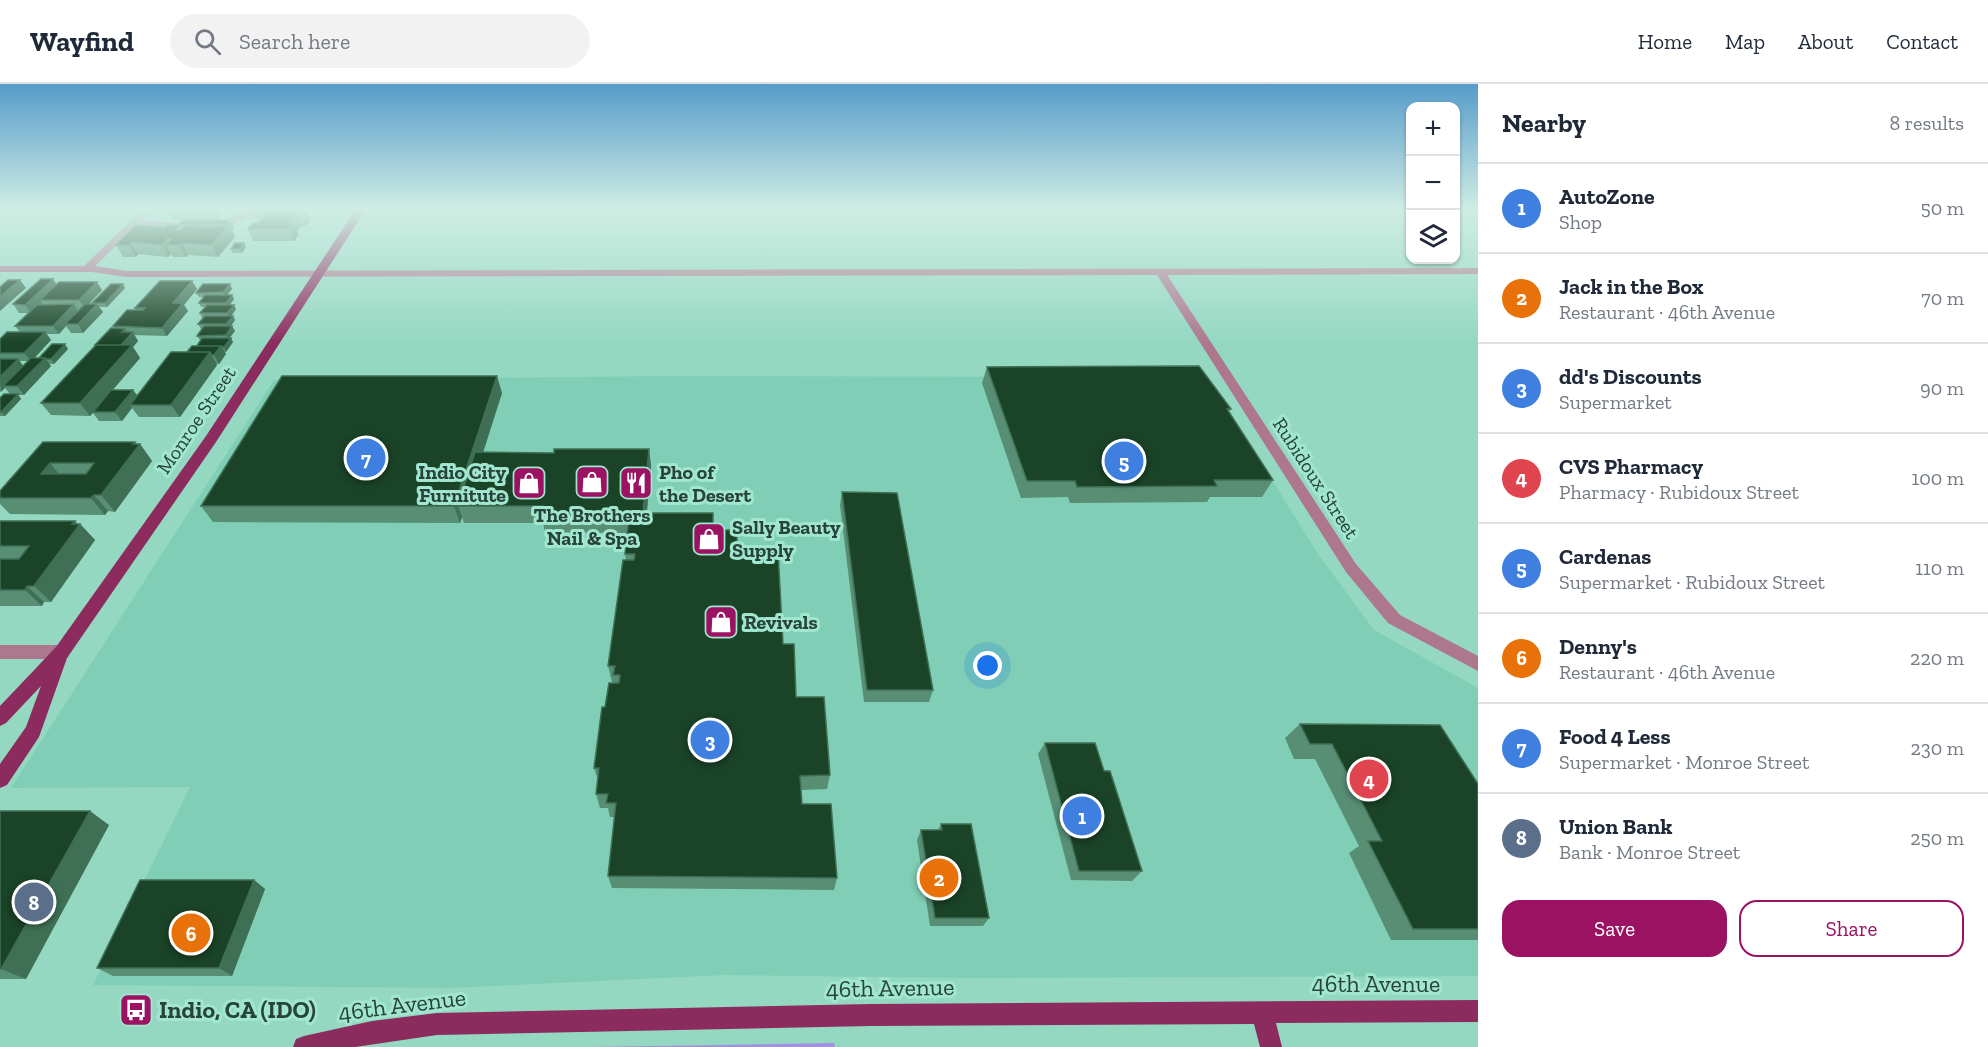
<!DOCTYPE html>
<html lang="en">
<head>
<meta charset="utf-8">
<style>
  body { margin:0; font-family:"Zilla Slab",serif; background:#f2f2f3; color:#1f2937 }
  .controls { position:absolute; right:18px; top:18px; display:grid; overflow:hidden; border-radius:12px; box-shadow:0 2px 4px #0004 }
  .controls button { width:54px; height:54px; display:grid; place-items:center; padding:0; border:0; border-bottom:2px solid #e0e1e3; background:#fff; color:#1f2937; font:30px sans-serif }
  .you { position:absolute; left:988px; top:582px; width:21px; height:21px; margin:-15px; border:4px solid #fff; border-radius:50%; background:#1a73e8; box-shadow:0 0 0 9px #1a73e833 }
  .badge { display:grid; place-items:center; width:39px; height:39px; border-radius:50%; background:#9b1263; color:#fff; font-size:20px; font-weight:700 }
  .pin { position:absolute; translate:-50% -50%; border:3px solid #fff; box-shadow:0 2px 6px #0006 }
  .list { margin:0; padding:0; list-style:none }
  h2 { display:flex; justify-content:space-between; align-items:center; height:78px; margin:0; padding:0 24px; font-size:26px }
  h2 small { font-size:20px; font-weight:400; color:#747a83 }
  .list li { display:grid; grid-template-columns:39px 1fr auto; gap:18px; align-items:center; box-sizing:border-box; height:90px; padding:0 24px; border-top:2px solid #e0e1e3 }
  .list b { display:block; font-size:22px; white-space:nowrap }
  .list p { margin:0; font-size:20px; white-space:nowrap; color:#747a83 }
  .list em { font-size:20px; font-style:normal; color:#747a83 }
  .actions { display:flex; gap:12px; padding:18px 24px }
  .actions a { flex:1; padding:14px 0; border:2px solid #9b1263; border-radius:18px; text-align:center; font-size:21px; color:#9b1263 }
  .actions .main { background:#9b1263; color:#fff }
  .icon { flex:none; width:33px; height:33px; fill:none; stroke:currentColor; stroke-width:2; stroke-linecap:round; stroke-linejoin:round }
  .map { position:relative; flex:none; width:1478px; height:963px; overflow:hidden }
  header { display:flex; align-items:center; gap:36px; box-sizing:border-box; height:84px; padding:0 30px; background:#fff; border-bottom:2px solid #e0e1e3 }
  header strong { font-size:28px }
  nav { display:flex; gap:33px; margin-inline-start:auto; font-size:21px }
  .search { width:420px; height:54px; background:#f2f2f3; display:flex; align-items:center; gap:15px; box-sizing:border-box; padding:0 21px; border-radius:33px; color:#747a83; font-size:22px }
  main { display:flex }
  aside { flex:1; background:#fff }
  .map>svg:first-child { display:block }
</style>
</head>
<body>
<header>
<strong>Wayfind</strong>
<div class="search"><svg class="icon" aria-label="search" viewBox="0 0 24 24"><circle cx="10" cy="10" r="6"/><path d="M15 15l6 6"/></svg>Search here</div>
<nav><a>Home</a><a>Map</a><a>About</a><a>Contact</a></nav>
</header>
<main>
<div class="map">
<svg width="1478" height="963" viewBox="0 0 1478 963">
  <rect width="100%" height="100%" fill="#94d8c2"/>
  <path fill="#7fceb5" d="M669 292 1208 293 1318 470 1374 546 1478 604V892L969 894 725 891 451 904 93 901 190 703 11 704 274 296Z"/>
  <path fill="#a190e8" d="M834 959 835 963H588H591Z"/>
  <g fill="none" stroke-linecap="round" stroke-linejoin="round">
    <path fill="#ad778e" fill-rule="evenodd" d="M143 125H153L142 137C167 138 193 141 218 137 233 135 244 125 258 125 229 155 173 144 136 143L95 182 126 187 1478 184V190L1167 191 1356 480 1400 531 1478 572V587L1388 539 1346 488 1157 191 126 193 92 188H0V182H84Z
      M0 561H62L68 563 70 568 68 573 62 575H0Z"/>
    <path fill="#8c2b5e" fill-rule="evenodd" d="M356 125H366L216 358 67 574 39 653 7 701 0 704V680L26 643 41 602 6 639 0 642V622L56 563 206 352Z
      M1478 916V938L1276 939 1282 963H1260L1254 940 871 942 437 951 355 963H293L296 955 304 952 372 937 437 929 871 920Z"/>
  </g>
  <path fill="#578e74" fill-rule="evenodd" d="M167 125H217L220 131 216 136 234 144 232 146 235 153 218 173 188 171 186 173H173L171 170 168 173 138 170 136 173H123L116 161 165 143 178 141 182 136H172L168 128H169Z
    M218 125H237L235 127Z
    M253 125H317V126L307 127 310 136 306 142H301L297 147 298 151 294 157H253L248 145 258 139 261 135H255L251 127Z
    M246 163 242 169H233L231 165Z
    M56 201 102 206 89 220H93L125 204 107 223H99L103 228 83 249H71L66 242 59 250H47L51 256 35 274H39L68 265 54 280H49L51 282 24 311H18L21 315 5 332H0V314L10 310 5 304 0 308V255L20 248 15 242 29 229H19L13 220ZM20 277H28L23 282Z
    M197 205 184 221 188 227 167 252 134 251 138 257 133 263 140 274 113 306H133L137 311 187 268 196 262 201 256H200L197 252 203 245H201L198 240 203 234H202L200 229 205 223H201L199 219 204 213H199L196 209 232 205 227 211 234 215 230 221 236 225 231 232H233L235 236 230 242 235 247 229 254H231L233 258 226 268H225L226 270 219 280H217V281L180 333H139L132 324 122 337H99L93 329 90 332 51 331 41 319 114 244 113 242 136 226 135 224Z
    M987 283 1231 325 1229 327 1273 396 1262 413H1210L1207 418 1070 419 1068 413 1021 414 982 299Z
    M502 309 483 368 554 369 649 365 651 382 647 429 714 446H737V466L783 560 796 613 830 691 827 705 801 706 802 720 837 794 834 806 612 804 608 792 614 733H610L608 724H600L596 710 598 696 594 684 605 623 615 599V598H612L608 582 626 476 625 470 627 449 545 448 543 439H464L462 433 460 439 213 438 201 422Z
    M43 358 140 360 152 377 115 428 108 427 105 431 10 430 0 420V407Z
    M842 408 933 606 929 618H864L840 421Z
    M0 437H75L77 440H80L95 456 51 518H44L42 522H0Z
    M1300 640 1478 700V856H1391L1349 769 1359 762 1315 675H1294L1285 654Z
    M1045 659 1104 687 1142 787 1132 797 1071 796 1038 670Z
    M0 727 109 741 26 895H0Z
    M941 740 989 834 983 842H930L917 756 921 746H938Z
    M254 796 265 805 232 892H113L97 884Z"/>
  <path fill="#3f7056" d="M214 125H217L220 131 215 136 212 128Z
    M304 125H317V126L307 127 310 136 306 142 301 130Z
    M296 130 301 142 297 147 298 151 294 157 289 145 288 139Z
    M230 136 234 144 232 146 235 153 218 173 212 161Z
    M167 155 170 161H166L171 170 168 173 162 161Z
    M131 158 138 170 136 173 129 161Z
    M182 159 188 171 186 173 179 161Z
    M244 159 246 163 242 169 240 165Z
    M53 195 59 204 40 216 42 219 31 229 25 221Z
    M20 196 26 204 0 227V213Z
    M192 197 197 205 184 221 188 227 167 252 162 244 173 219Z
    M97 198 102 206 85 224 79 216Z
    M123 200 125 204 107 223 105 219Z
    M230 200 232 205 225 213 223 208Z
    M232 211 234 215 228 223 226 219Z
    M74 220 79 229 65 240 66 242 59 250 53 242Z
    M97 220 103 228 83 249 78 240Z
    M234 221 236 225 230 234 227 229Z
    M233 232 235 236 229 245 226 240Z
    M232 242 235 247 228 256 226 251Z
    M125 245 130 252 133 248 138 257 133 263 140 274 90 332 80 319 121 261 122 248Z
    M45 248 51 256 31 277 24 269Z
    M231 254 233 258 226 268 224 263Z
    M65 260 68 265 54 280 51 275Z
    M221 262 226 270 219 280 214 271Z
    M210 268 217 281 180 333 171 321Z
    M45 274 51 282 24 311 17 302Z
    M18 275 24 283 3 302 5 304 1 308 0 293Z
    M497 292 502 309 466 422H458L462 433 460 439 454 422Z
    M133 306 139 314 130 321 132 324 122 337 115 328Z
    M18 310 21 315 5 332 1 328Z
    M135 358 138 363 140 360 152 377 115 428 101 411Z
    M649 365 651 382 645 446 643 429Z
    M50 379 64 396 41 390Z
    M94 411 108 427 105 431 91 414Z
    M75 437 79 442 80 440 95 456 51 518 34 502Z
    M27 502 44 518 42 522 25 506Z
    M90 727 109 741 26 895 1 885Z
    M254 796 265 805 232 892 219 884Z"/>
  <path fill="#1a4327" stroke="#3f7056" stroke-width="1.5" fill-rule="evenodd" d="M171 125H214L212 128H168Z
    M253 125H264L262 127H251Z
    M264 125H304L301 130H296L288 139H293L289 145H248L253 139H258L265 130H260Z
    M183 136H230L225 141H178Z
    M136 141 165 143 167 141H181L176 146H180L185 141H198L196 143 229 141 212 161 182 159 179 161H166L171 155H167L162 161 131 158 129 161H116Z
    M235 159H244L240 165H231Z
    M41 195H53L25 221 13 220Z
    M8 196H20L0 213V203Z
    M160 197H192L173 219H183L162 244 113 242 127 226H143L145 224H135Z
    M59 198H97L79 216H40Z
    M111 200H123L105 219H92Z
    M203 200H230L223 208 196 209Z
    M205 211H232L226 219H199Z
    M74 220 53 242H15L37 221Z
    M85 220H97L78 240H65Z
    M207 221H234L227 229H200Z
    M205 232H233L226 240H198Z
    M204 242H232L226 251 197 252Z
    M111 244 125 245 122 248H133L121 261H95Z
    M7 248H45L24 269H0V255Z
    M202 254H231L224 263H222L221 262H197Z
    M52 260H65L51 275H46L45 274H39Z
    M96 261H132L80 319H41Z
    M192 262H221L214 271H212L210 268H187Z
    M171 268H210L171 321H130Z
    M31 274H45L17 302H3Z
    M0 275H18L0 293Z
    M1199 282 1231 325H1227L1273 396H1214L1217 402 1077 403 1075 397H1027L987 283Z
    M282 292H497L454 422H201Z
    M111 306H133L115 328H93Z
    M4 310H18L1 328H0V314Z
    M43 358H135L133 360H140L101 411H94L91 414H0V407ZM50 379H94L86 390H41Z
    M554 365H649L643 429H713V446H737V459H731V466L778 467 783 560H794L796 613H824L830 691 800 692 802 720H831L837 794 608 792 616 719H606L608 710H596L599 684H594L602 623H605L609 599H619L620 591H613L615 582H608L623 476H634L635 470H625L629 432H541L543 422H458L475 368 554 369Z
    M842 408 897 409 933 606H867Z
    M0 437H75L72 440H80L34 502H27L25 506H0V475H19L29 462H0Z
    M1300 640 1440 641 1478 700V845H1413L1368 757H1382L1332 660H1310Z
    M1045 659H1095L1104 687H1110L1142 787H1079Z
    M0 727H90L1 885H0Z
    M941 740H971L989 834H935L921 746H942Z
    M140 796H254L219 884H97Z"/>
  <linearGradient id="sky" x2="0" y2="1"><stop stop-color="#579cca"/><stop offset="0.48" stop-color="#cfede4"/><stop offset="1" stop-color="#cfede4" stop-opacity="0"/></linearGradient>
  <rect width="1478" height="260" fill="url(#sky)"/>
  <defs>
    <g id="shop-square" transform="scale(1.725)"><rect x="-9" y="-9" width="18" height="18" rx="4" fill="#9b1263" stroke="#a1e6cf"/><path d="M-5-2.5h2.3a2.7 3.5 0 0 1 5.4 0H5L5.5 6h-11ZM-1.5-2.5h3a1.5 2.3 0 0 0-3 0Z" fill="#fff"/></g>
    <g id="restaurant-square" transform="scale(1.725)"><rect x="-9" y="-9" width="18" height="18" rx="4" fill="#9b1263" stroke="#a1e6cf"/><path d="M-5-6h1v4h1v-4h1v4h1v-4h1v5L-1.5 .5V6h-2V.5L-5-1ZM5-6V6H3V1.5H1.5Q1.5-4 5-6Z" fill="#fff"/></g>
    <g id="bus-square" transform="scale(1.725)"><rect x="-9" y="-9" width="18" height="18" rx="4" fill="#9b1263" stroke="#a1e6cf"/><path d="M-5-6H5V4H4V6H2V4H-2V6H-4V4H-5ZM-3.5-4V0h7V-4ZM-3.5 1.2v1.5H-2V1.2ZM2 1.2v1.5H3.5V1.2Z" fill="#fff"/></g>
  </defs>
  <g fill-rule="evenodd">
    <use href="#shop-square" x="592" y="398"/>
    <use href="#shop-square" x="529" y="399"/>
    <use href="#restaurant-square" x="636" y="399"/>
    <use href="#shop-square" x="709" y="455"/>
    <use href="#shop-square" x="721" y="538"/>
    <use href="#bus-square" x="136" y="926"/>
  </g>
  <g text-anchor="middle" stroke-width="6" stroke-linejoin="round" paint-order="stroke">
    <g font-size="20" fill="#27433a" stroke="#a1e6cf">
      <text transform="translate(196 336) rotate(-56)" y="7">Monroe Street</text>
      <text transform="translate(1316 394) rotate(57)" y="7">Rubidoux Street</text>
    </g>
    <g font-size="20" font-weight="bold" fill="#27433a" stroke="#a1e6cf" text-anchor="start">
      <text x="506" y="395" text-anchor="end">Indio City<tspan x="506" dy="23">Furnitute</tspan></text>
      <text x="659" y="395">Pho of<tspan x="659" dy="23">the Desert</tspan></text>
      <text x="592" y="438" text-anchor="middle">The Brothers<tspan x="592" dy="23">Nail &amp; Spa</tspan></text>
      <text x="732" y="450">Sally Beauty<tspan x="732" dy="23">Supply</tspan></text>
      <text x="744" y="545">Revivals</text>
    </g>
    <g font-size="24" fill="#27433a" stroke="#a1e6cf">
      <text x="1376" y="908">46th Avenue</text>
      <text transform="translate(890 904) rotate(-1)" y="8">46th Avenue</text>
      <text transform="translate(402 921) rotate(-7)" y="8">46th Avenue</text>
    </g>
    <g font-size="24" font-weight="bold" fill="#27433a" stroke="#a1e6cf" text-anchor="start">
      <text x="159" y="934">Indio, CA (IDO)</text>
    </g>
  </g>
</svg>
<div class="controls">
<button>+</button>
<button>−</button>
<button><svg class="icon" aria-label="layers" viewBox="0 0 24 24"><path d="M12 4l9 5-9 5-9-5zM3 14l9 5 9-5"/></svg></button>
</div>
<div class="you"></div>
<div class="pin badge" style="left:1082px;top:732px;background:#3f7fe0">1</div>
<div class="pin badge" style="left:939px;top:794px;background:#e8710a">2</div>
<div class="pin badge" style="left:710px;top:656px;background:#3f7fe0">3</div>
<div class="pin badge" style="left:1369px;top:695px;background:#e0444e">4</div>
<div class="pin badge" style="left:1124px;top:377px;background:#3f7fe0">5</div>
<div class="pin badge" style="left:191px;top:849px;background:#e8710a">6</div>
<div class="pin badge" style="left:366px;top:374px;background:#3f7fe0">7</div>
<div class="pin badge" style="left:34px;top:818px;background:#5c6f8a">8</div>
</div>
<aside>
<h2>Nearby<small>8 results</small></h2>
<ul class="list">
<li><span class="badge" style="background:#3f7fe0">1</span><div><b>AutoZone</b><p>Shop</p></div><em>50 m</em></li>
<li><span class="badge" style="background:#e8710a">2</span><div><b>Jack in the Box</b><p>Restaurant · 46th Avenue</p></div><em>70 m</em></li>
<li><span class="badge" style="background:#3f7fe0">3</span><div><b>dd's Discounts</b><p>Supermarket</p></div><em>90 m</em></li>
<li><span class="badge" style="background:#e0444e">4</span><div><b>CVS Pharmacy</b><p>Pharmacy · Rubidoux Street</p></div><em>100 m</em></li>
<li><span class="badge" style="background:#3f7fe0">5</span><div><b>Cardenas</b><p>Supermarket · Rubidoux Street</p></div><em>110 m</em></li>
<li><span class="badge" style="background:#e8710a">6</span><div><b>Denny's</b><p>Restaurant · 46th Avenue</p></div><em>220 m</em></li>
<li><span class="badge" style="background:#3f7fe0">7</span><div><b>Food 4 Less</b><p>Supermarket · Monroe Street</p></div><em>230 m</em></li>
<li><span class="badge" style="background:#5c6f8a">8</span><div><b>Union Bank</b><p>Bank · Monroe Street</p></div><em>250 m</em></li>
</ul>
<div class="actions"><a class="main">Save</a><a>Share</a></div>
</aside>
</main>
</body>
</html>
